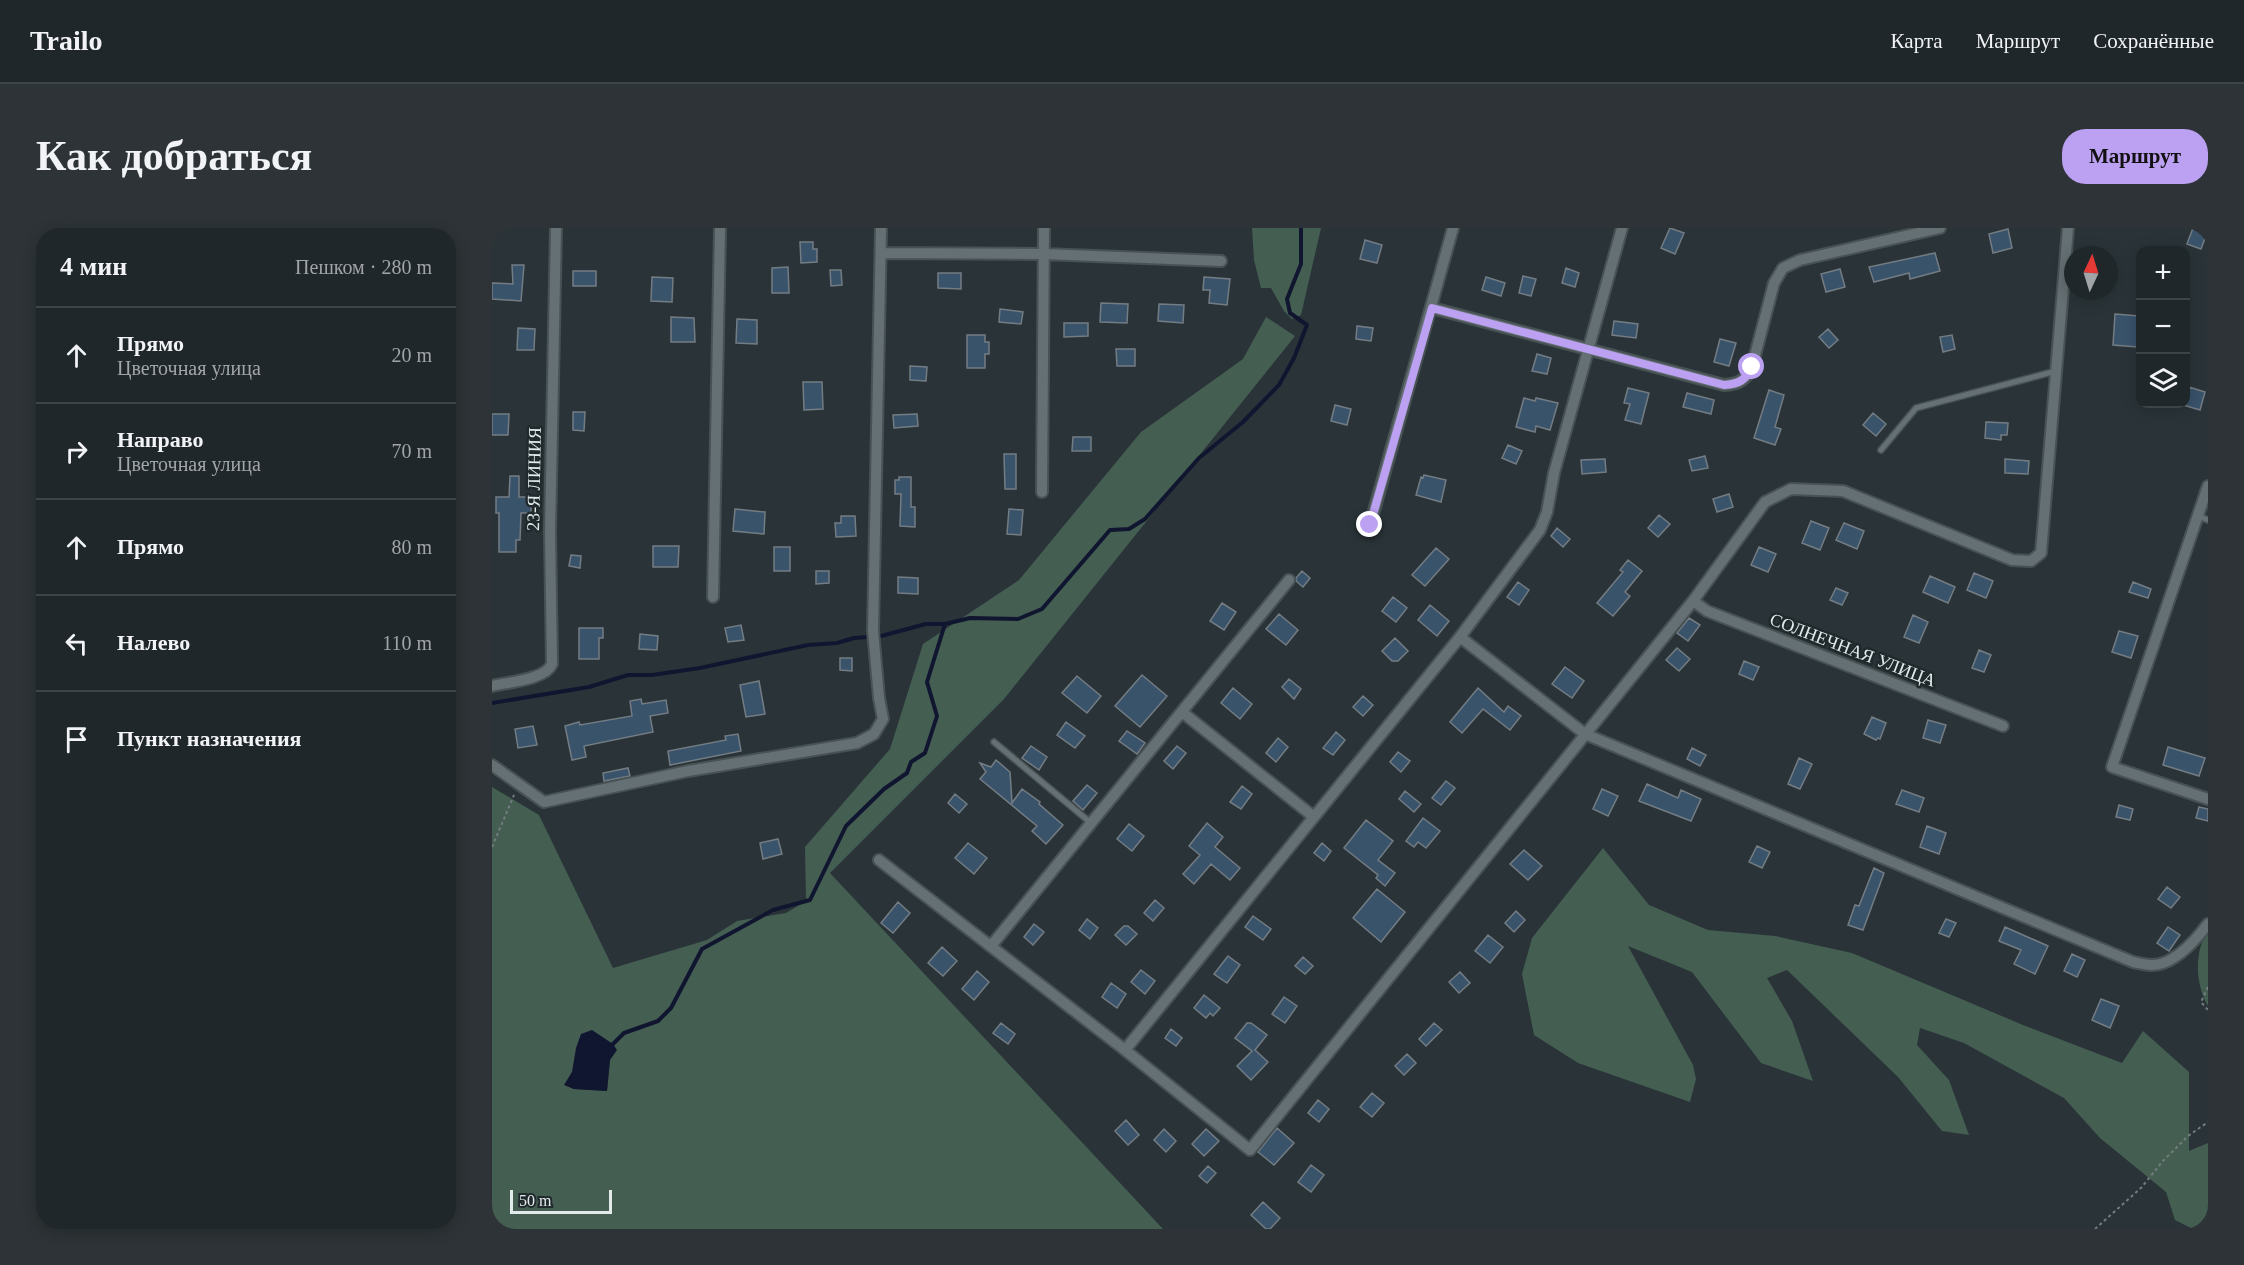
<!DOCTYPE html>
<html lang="ru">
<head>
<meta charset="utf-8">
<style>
  body { margin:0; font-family:"Times New Roman",serif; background:#2d3336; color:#f1f3f6 }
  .controls { position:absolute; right:18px; top:18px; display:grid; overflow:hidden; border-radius:12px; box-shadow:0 3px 15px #0003 }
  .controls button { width:54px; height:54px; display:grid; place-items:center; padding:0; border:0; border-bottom:2px solid #3d4447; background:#20272a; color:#f1f3f6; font:30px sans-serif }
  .compass { position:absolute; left:1572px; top:18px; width:54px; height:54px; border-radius:50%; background:#20272a; box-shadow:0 3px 15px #0003; rotate:4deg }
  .scale { position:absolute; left:18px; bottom:15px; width:102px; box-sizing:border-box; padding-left:6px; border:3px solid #e3eaec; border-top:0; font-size:16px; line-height:21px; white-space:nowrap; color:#e3eaec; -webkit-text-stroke:4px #202a2d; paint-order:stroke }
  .stop { position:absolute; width:18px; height:18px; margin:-14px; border:4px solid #bca0f2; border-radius:50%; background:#fff }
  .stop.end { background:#bca0f2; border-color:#fff; box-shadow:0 2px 6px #0008 }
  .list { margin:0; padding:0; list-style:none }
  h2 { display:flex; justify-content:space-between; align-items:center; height:78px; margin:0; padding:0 24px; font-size:26px }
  h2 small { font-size:20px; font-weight:400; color:#a2a5a8 }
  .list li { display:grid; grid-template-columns:39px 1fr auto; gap:18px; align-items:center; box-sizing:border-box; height:96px; padding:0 24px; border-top:2px solid #3d4447 }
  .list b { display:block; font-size:22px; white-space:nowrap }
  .list p { margin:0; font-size:20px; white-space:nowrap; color:#a2a5a8 }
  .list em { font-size:20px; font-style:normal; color:#a2a5a8 }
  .icon { flex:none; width:33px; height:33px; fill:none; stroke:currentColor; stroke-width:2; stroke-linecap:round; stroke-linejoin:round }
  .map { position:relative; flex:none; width:1716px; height:1001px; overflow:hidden; border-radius:24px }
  header { display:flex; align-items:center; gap:36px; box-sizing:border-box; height:84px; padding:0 30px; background:#20272a; border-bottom:2px solid #3d4447 }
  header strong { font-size:28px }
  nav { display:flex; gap:33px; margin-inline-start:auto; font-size:21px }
  .intro { display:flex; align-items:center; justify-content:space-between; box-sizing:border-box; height:144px; padding:0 36px }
  h1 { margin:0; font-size:42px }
  .button { padding:15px 27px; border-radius:24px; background:#bca0f2; color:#111; font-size:21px; font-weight:700 }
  main { display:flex; gap:36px; padding:0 36px }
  aside { flex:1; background:#20272a; border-radius:24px; box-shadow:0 3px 15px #0003 }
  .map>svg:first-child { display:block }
</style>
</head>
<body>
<header>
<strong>Trailo</strong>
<nav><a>Карта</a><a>Маршрут</a><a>Сохранённые</a></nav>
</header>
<div class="intro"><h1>Как добраться</h1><a class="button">Маршрут</a></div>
<main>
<aside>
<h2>4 мин<small>Пешком · 280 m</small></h2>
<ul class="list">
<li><svg class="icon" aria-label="ahead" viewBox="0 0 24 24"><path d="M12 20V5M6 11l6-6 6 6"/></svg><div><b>Прямо</b><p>Цветочная улица</p></div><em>20 m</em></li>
<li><svg class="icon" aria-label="right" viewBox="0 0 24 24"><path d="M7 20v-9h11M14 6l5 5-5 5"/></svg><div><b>Направо</b><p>Цветочная улица</p></div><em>70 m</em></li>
<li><svg class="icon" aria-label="ahead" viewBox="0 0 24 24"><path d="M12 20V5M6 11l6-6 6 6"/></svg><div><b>Прямо</b></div><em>80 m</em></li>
<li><svg class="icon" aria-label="left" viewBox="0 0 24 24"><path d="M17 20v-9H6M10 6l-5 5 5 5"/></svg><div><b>Налево</b></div><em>110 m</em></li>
<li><svg class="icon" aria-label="arrive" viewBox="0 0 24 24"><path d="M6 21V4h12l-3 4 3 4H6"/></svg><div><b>Пункт назначения</b></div></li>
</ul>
</aside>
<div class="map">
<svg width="1716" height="1001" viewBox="0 0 1716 1001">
  <rect width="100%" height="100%" fill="#2a3438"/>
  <path fill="#445e52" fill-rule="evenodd" d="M760 0H829L809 87 800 91 792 83 779 60H769L762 32Z
    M774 89 803 108 512 471 338 645 671 1001H0V559L47 587 121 740 215 712 245 693 294 685 314 673 313 619 398 521 431 416 527 352 649 204 751 131ZM118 832 115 863 82 861 73 857 80 844Z
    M1111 620 1157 677 1216 702 1283 708 1360 725 1531 797 1630 835 1651 803 1697 844V923L1716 915V1001H1701L1683 992 1674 964 1608 910 1572 870 1472 815 1428 800 1425 817 1457 852 1477 907 1450 903 1406 849 1295 742 1275 750 1300 793 1321 853 1269 835 1200 744 1136 718 1201 837 1204 851 1198 874 1086 835 1042 807 1030 746 1040 710Z
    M1716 702V778C1703 756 1702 724 1716 702Z"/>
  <path fill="#111630" d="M100 802 121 816 125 822 118 832 115 863 82 861 72 857 80 844 84 820 89 806Z"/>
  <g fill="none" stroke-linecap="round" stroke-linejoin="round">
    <path stroke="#111630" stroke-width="4" d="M0 475 97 459 136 447H160L208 440 316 417 345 415 362 410 389 408 434 396H453
      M121 816 132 805 166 793 179 780 210 721 281 682 318 672 354 598 392 561 415 545 419 534 433 525 445 488 435 454 453 396 478 390 526 391 550 381 618 302 637 301 653 291 707 230 751 194 787 157 802 130 815 97 798 85 795 71 809 36V0"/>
  </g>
  <path fill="#39536b" stroke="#747c83" stroke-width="1.5" d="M1178 0 1192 5 1183 26 1169 20Z
    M1701 0 1715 5 1709 21 1695 16Z
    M1516 1 1520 20 1501 25 1497 6Z
    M873 12 890 17 885 35 868 31Z
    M308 14H321V21H325V34L309 35Z
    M1443 25 1448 43 1418 51 1417 45 1382 54 1377 39Z
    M20 37H32L29 73 0 71V55L21 56Z
    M296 39 297 65H280V40Z
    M1074 40 1087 45 1083 59 1070 55Z
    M1348 41 1353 59 1334 64 1329 46Z
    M338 42H349L350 57 339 58Z
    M81 43H104V58H81Z
    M446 45H469V61L446 60Z
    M1031 48 1044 51 1039 68 1027 65Z
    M160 49 181 50 180 74 159 73Z
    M712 49 738 51 735 77 717 75 718 62H711Z
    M994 49 1013 55 1009 68 990 62Z
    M609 75 636 76 635 95 608 94Z
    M667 76 692 77 691 95 666 93Z
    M508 81 531 84 529 96 507 94Z
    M1623 86 1647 88 1645 119 1621 117Z
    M179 89 202 90 203 114H179Z
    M245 91 265 92V116L244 115Z
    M1122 93 1146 96 1144 110 1120 107Z
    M572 95H596V108L572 109Z
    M865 98 881 100 879 113 864 111Z
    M26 100 43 101 42 122H25Z
    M1336 101 1346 112 1337 120 1327 109Z
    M475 107H493V114H497V126H493V140H475Z
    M1460 107 1463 121 1451 124 1448 109Z
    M1228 111 1244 115 1237 138 1222 134Z
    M624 121H643V138H625Z
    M1045 126 1059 130 1055 146 1040 143Z
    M418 138 435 139 434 153 418 152Z
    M311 154H330L331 181 312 182Z
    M1697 159 1713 164 1708 182 1691 177 1694 176Z
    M1136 160 1157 165 1149 196 1133 192 1138 176 1132 175Z
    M1277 162 1292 167 1283 199 1289 201 1283 217 1262 210Z
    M1195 165 1222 172 1219 186 1191 179Z
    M1032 170 1043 173 1044 170 1066 175 1058 202 1044 198 1043 204 1024 199Z
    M843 177 859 181 855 197 839 193Z
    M81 184H93L92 203 81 202Z
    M1381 185 1394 196 1384 208 1371 197Z
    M0 186H17L16 207H0Z
    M425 186 426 198 402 200 401 187Z
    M1494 194 1516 195 1515 207H1509V212L1493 210Z
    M581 209H599V223H580Z
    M1016 217 1030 223 1024 236 1010 230Z
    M512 226H524V261H513Z
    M1213 228 1216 240 1200 243 1197 232Z
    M1113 231 1114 244 1090 246 1089 232Z
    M1513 231 1537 233 1536 246 1513 245Z
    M932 247 954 252 949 274 924 267 929 249 931 250Z
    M18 248H27V269H39V285H29L28 312H24V324H7V285H4V269H17Z
    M407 249H419V279H423V299L408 298 409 266H403V252H407Z
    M1237 266 1241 279 1225 284 1221 271Z
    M243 281 273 284 272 306 241 303Z
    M517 281 531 282 529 307 515 306Z
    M1167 287 1178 296 1166 309 1156 300Z
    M349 288H363L364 308 344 309 343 295H349Z
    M1319 293 1337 300 1328 322 1310 315Z
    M1352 295 1372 303 1365 321 1344 312Z
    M1065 300 1078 311 1071 319 1059 308Z
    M161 318H187L186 339H161Z
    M282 319H298V343H282Z
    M1267 319 1284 326 1276 344 1259 337Z
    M944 320 957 331 933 358 920 347Z
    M79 327 89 328 88 340 77 338Z
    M1136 332 1150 343 1133 364 1138 368 1121 388 1105 375 1131 344 1128 342Z
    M324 343H337V355L324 356Z
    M810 343 818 350 811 359 804 353V350Z
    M1482 345 1501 353 1494 370 1475 362Z
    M1438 348 1463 359 1456 375 1431 364Z
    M406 349 426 350V366L406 365Z
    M1026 354 1037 362 1027 377 1015 369Z
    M1641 354 1659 361 1656 370 1637 364Z
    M1344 360 1356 365 1350 377 1338 372Z
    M901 369 915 380 904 394 890 383Z
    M730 375 744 384 732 402 718 393Z
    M938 377 957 393 945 408 926 392Z
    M787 386 806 402 794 417 774 401Z
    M1421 387 1436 394 1427 415 1412 409Z
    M1197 390 1208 397 1196 413 1185 405Z
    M249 397 252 412 236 414 233 400Z
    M87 400H111V410H107V431H87Z
    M1627 403 1646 408 1639 430 1620 424Z
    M148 406 166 408 165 422 147 421Z
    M903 410 916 423 906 433H900L890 423Z
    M1185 420 1198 431 1187 443 1174 432Z
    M1487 422 1499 427 1492 444 1480 440Z
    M348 430H360V443L348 442Z
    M1252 433 1267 439 1261 452 1247 446Z
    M1073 439 1092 453 1080 470 1060 456Z
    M650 447 675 468 648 499 623 478Z
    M585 448 609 468 595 485 570 465Z
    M797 451 809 461 802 471 790 459Z
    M267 453 273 486 254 489 248 457Z
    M741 460 760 476 748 491 729 475Z
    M986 460 1012 484 1016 478 1029 488 1018 502 991 481 970 505 958 494Z
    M871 468 881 477 871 488 861 479Z
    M149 471 150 476 174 472 176 485 158 488 161 504 92 518 94 529 80 532 73 498 87 494 88 497 140 488 138 473Z
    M1380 489 1394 495 1388 511 1386 510 1384 512 1372 506Z
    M1436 492 1454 497 1448 515 1431 510Z
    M574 494 593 508 583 520 565 507Z
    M41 498 45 517 26 520 23 501Z
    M635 503 653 515 645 526 627 513Z
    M844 504 853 512 841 527 831 520Z
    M246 506 249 523 178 537 176 523 234 512 233 508Z
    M786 510 796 519 784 534 774 525Z
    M539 518 555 529 547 542 530 530Z
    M685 518 694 525 681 541 672 533Z
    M1676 519 1713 530 1707 548 1671 537Z
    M1200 520 1214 527 1208 538 1195 531Z
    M906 524 918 533 909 544 898 534Z
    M1307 530 1320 536 1308 561 1296 556Z
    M504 532 518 544 520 575 530 561 548 574 547 576 571 597 554 616 540 603 545 598 488 551 494 544 488 535 499 539Z
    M136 540 138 548 112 553 111 545Z
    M954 553 963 560 949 577 940 570Z
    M1155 556 1186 570 1189 562 1209 571 1199 593 1147 573Z
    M595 557 605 565 591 582 581 573Z
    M750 558 760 566 749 581 738 574Z
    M1110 561 1126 568 1116 588 1101 581Z
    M1410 562 1432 570 1427 584 1404 576Z
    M913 563 929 576 922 584 907 571Z
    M463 566 475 576 467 585 456 575Z
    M1627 577 1641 581 1638 592 1624 589Z
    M1707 579 1716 581V593L1704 590Z
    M931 590 948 603 934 620 926 614 922 619 914 613Z
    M874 592 901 613 886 632 903 645 893 658 884 650 886 647 852 620Z
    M715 595 731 609 723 619 748 640 738 652 719 636 702 656 691 646 708 627 697 618Z
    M637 596 652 608 640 623 625 611Z
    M1435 598 1454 605 1447 626 1428 619Z
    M286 611 290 626 271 631 268 615Z
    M476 615 495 630 482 646 463 630Z
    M830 615 839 623 832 633 822 625Z
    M1265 618 1278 624 1270 640 1257 634Z
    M1032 622 1050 638 1036 652 1018 636Z
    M1382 640 1392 645 1371 702 1356 697 1363 677 1367 678Z
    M1675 659 1688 669 1679 680 1666 671Z
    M885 661 913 684 889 714 861 690Z
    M663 672 672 680 661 693 652 685Z
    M406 674 418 685 401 705 389 695Z
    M1024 683 1033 692 1022 704 1013 695Z
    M761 688 779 701 771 712 753 699Z
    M595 691 606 700 598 711 587 702Z
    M1454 691 1464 695 1457 709 1447 705Z
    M542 696 552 704 541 717 532 709Z
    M632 698H636L645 706 634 717 623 707Z
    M1513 699 1556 718 1543 746 1522 736 1529 722 1507 713Z
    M1676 699 1688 707 1677 723 1665 715Z
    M996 707 1011 719 998 735 983 723Z
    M450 719 465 733 451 748 436 735Z
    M1580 726 1593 732 1585 749 1572 743Z
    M736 728 748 737 735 755 722 746Z
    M811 729 821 738 813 746 803 738Z
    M649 742 663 753 653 766 639 754Z
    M485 743 497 754 482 772 470 761Z
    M968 744 978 755 967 765 957 754Z
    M619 755 634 766 625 780 610 769Z
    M712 767 728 780 721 788 718 785 714 790 702 780Z
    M792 769 805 778 793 795 780 786Z
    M1609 771 1627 778 1618 800 1600 792Z
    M509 795 523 806 516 816 501 805Z
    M755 795H759L775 807 763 822 776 834 759 852 745 838 760 823 743 810Z
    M942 795 950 802 934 818 927 811Z
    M679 801 690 810 684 818 673 810Z
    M915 826 924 835 912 847 903 838Z
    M880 865 892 875 880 889 868 879Z
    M826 872 837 881 827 894 816 885Z
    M634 892 647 907 636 917 623 903Z
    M785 900 802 915 782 937 766 924Z
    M672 901 684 913 674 924 662 912Z
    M714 901 727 913 712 928 700 916Z
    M819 937 832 947 819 964 806 954Z
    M716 938 724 945 715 955 707 948Z
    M771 974 788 990 778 1001H774L759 987Z"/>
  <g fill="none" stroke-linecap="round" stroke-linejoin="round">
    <g stroke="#485254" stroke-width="8">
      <path id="service" d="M1389 222 1424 180 1564 143
        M1706 288 1716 292
        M502 514 599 595"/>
    </g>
    <g stroke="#485254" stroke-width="14">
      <path id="minor" d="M390 25 552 26 729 33
        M940 80 1232 157C1247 156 1254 152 1260 139L1282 55 1291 40 1308 32 1448 0
        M1716 258 1620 539 1716 571
        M550 264 552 0
        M878 297 961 0
        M221 369 228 0
        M1201 373 1215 383 1511 498
        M968 409 1093 506 1641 734C1647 735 1653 737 1660 737 1682 737 1703 713 1716 696
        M0 458C16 454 53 452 60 436L58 304 64 0
        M690 484 822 589
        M0 537 52 574 196 543 365 515 382 506 391 491 387 470 381 403 389 0
        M387 632 633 822 758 922 1201 373 1273 274 1299 261 1351 263 1520 332 1539 333 1549 325 1576 0
        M499 718 797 352
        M633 822 968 409 1048 302 1055 284 1062 245 1130 0"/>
    </g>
    <path stroke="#747d80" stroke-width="2" stroke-dasharray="3 3" stroke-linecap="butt" d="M0 619 22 567
      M1716 759 1709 774 1716 782
      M1603 1001 1649 960 1670 934 1696 908 1716 894"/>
    <use href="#service" stroke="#657074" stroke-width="5"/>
    <use href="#minor" stroke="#657074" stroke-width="10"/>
  </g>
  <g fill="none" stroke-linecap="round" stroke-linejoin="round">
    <path stroke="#bca0f2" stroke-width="8" d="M878 297 940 80 1232 157C1247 156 1254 152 1260 139"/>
  </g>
  <g text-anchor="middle" stroke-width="5" stroke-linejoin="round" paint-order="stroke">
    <g font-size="18" fill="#e3eaec" stroke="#202a2d">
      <text transform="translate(42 251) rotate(-89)" y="6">23-Я ЛИНИЯ</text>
      <text transform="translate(1361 422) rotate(21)" y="6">СОЛНЕЧНАЯ УЛИЦА</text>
    </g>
  </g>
</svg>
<div class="controls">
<button>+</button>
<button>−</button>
<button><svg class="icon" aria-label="layers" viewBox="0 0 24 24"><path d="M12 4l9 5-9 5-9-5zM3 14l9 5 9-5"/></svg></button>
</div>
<svg class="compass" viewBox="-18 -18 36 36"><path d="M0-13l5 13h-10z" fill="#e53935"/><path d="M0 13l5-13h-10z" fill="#a2a5a8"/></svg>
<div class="scale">50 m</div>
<div class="stop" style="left:1260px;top:139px"></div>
<div class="stop end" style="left:878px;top:297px"></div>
</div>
</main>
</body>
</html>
